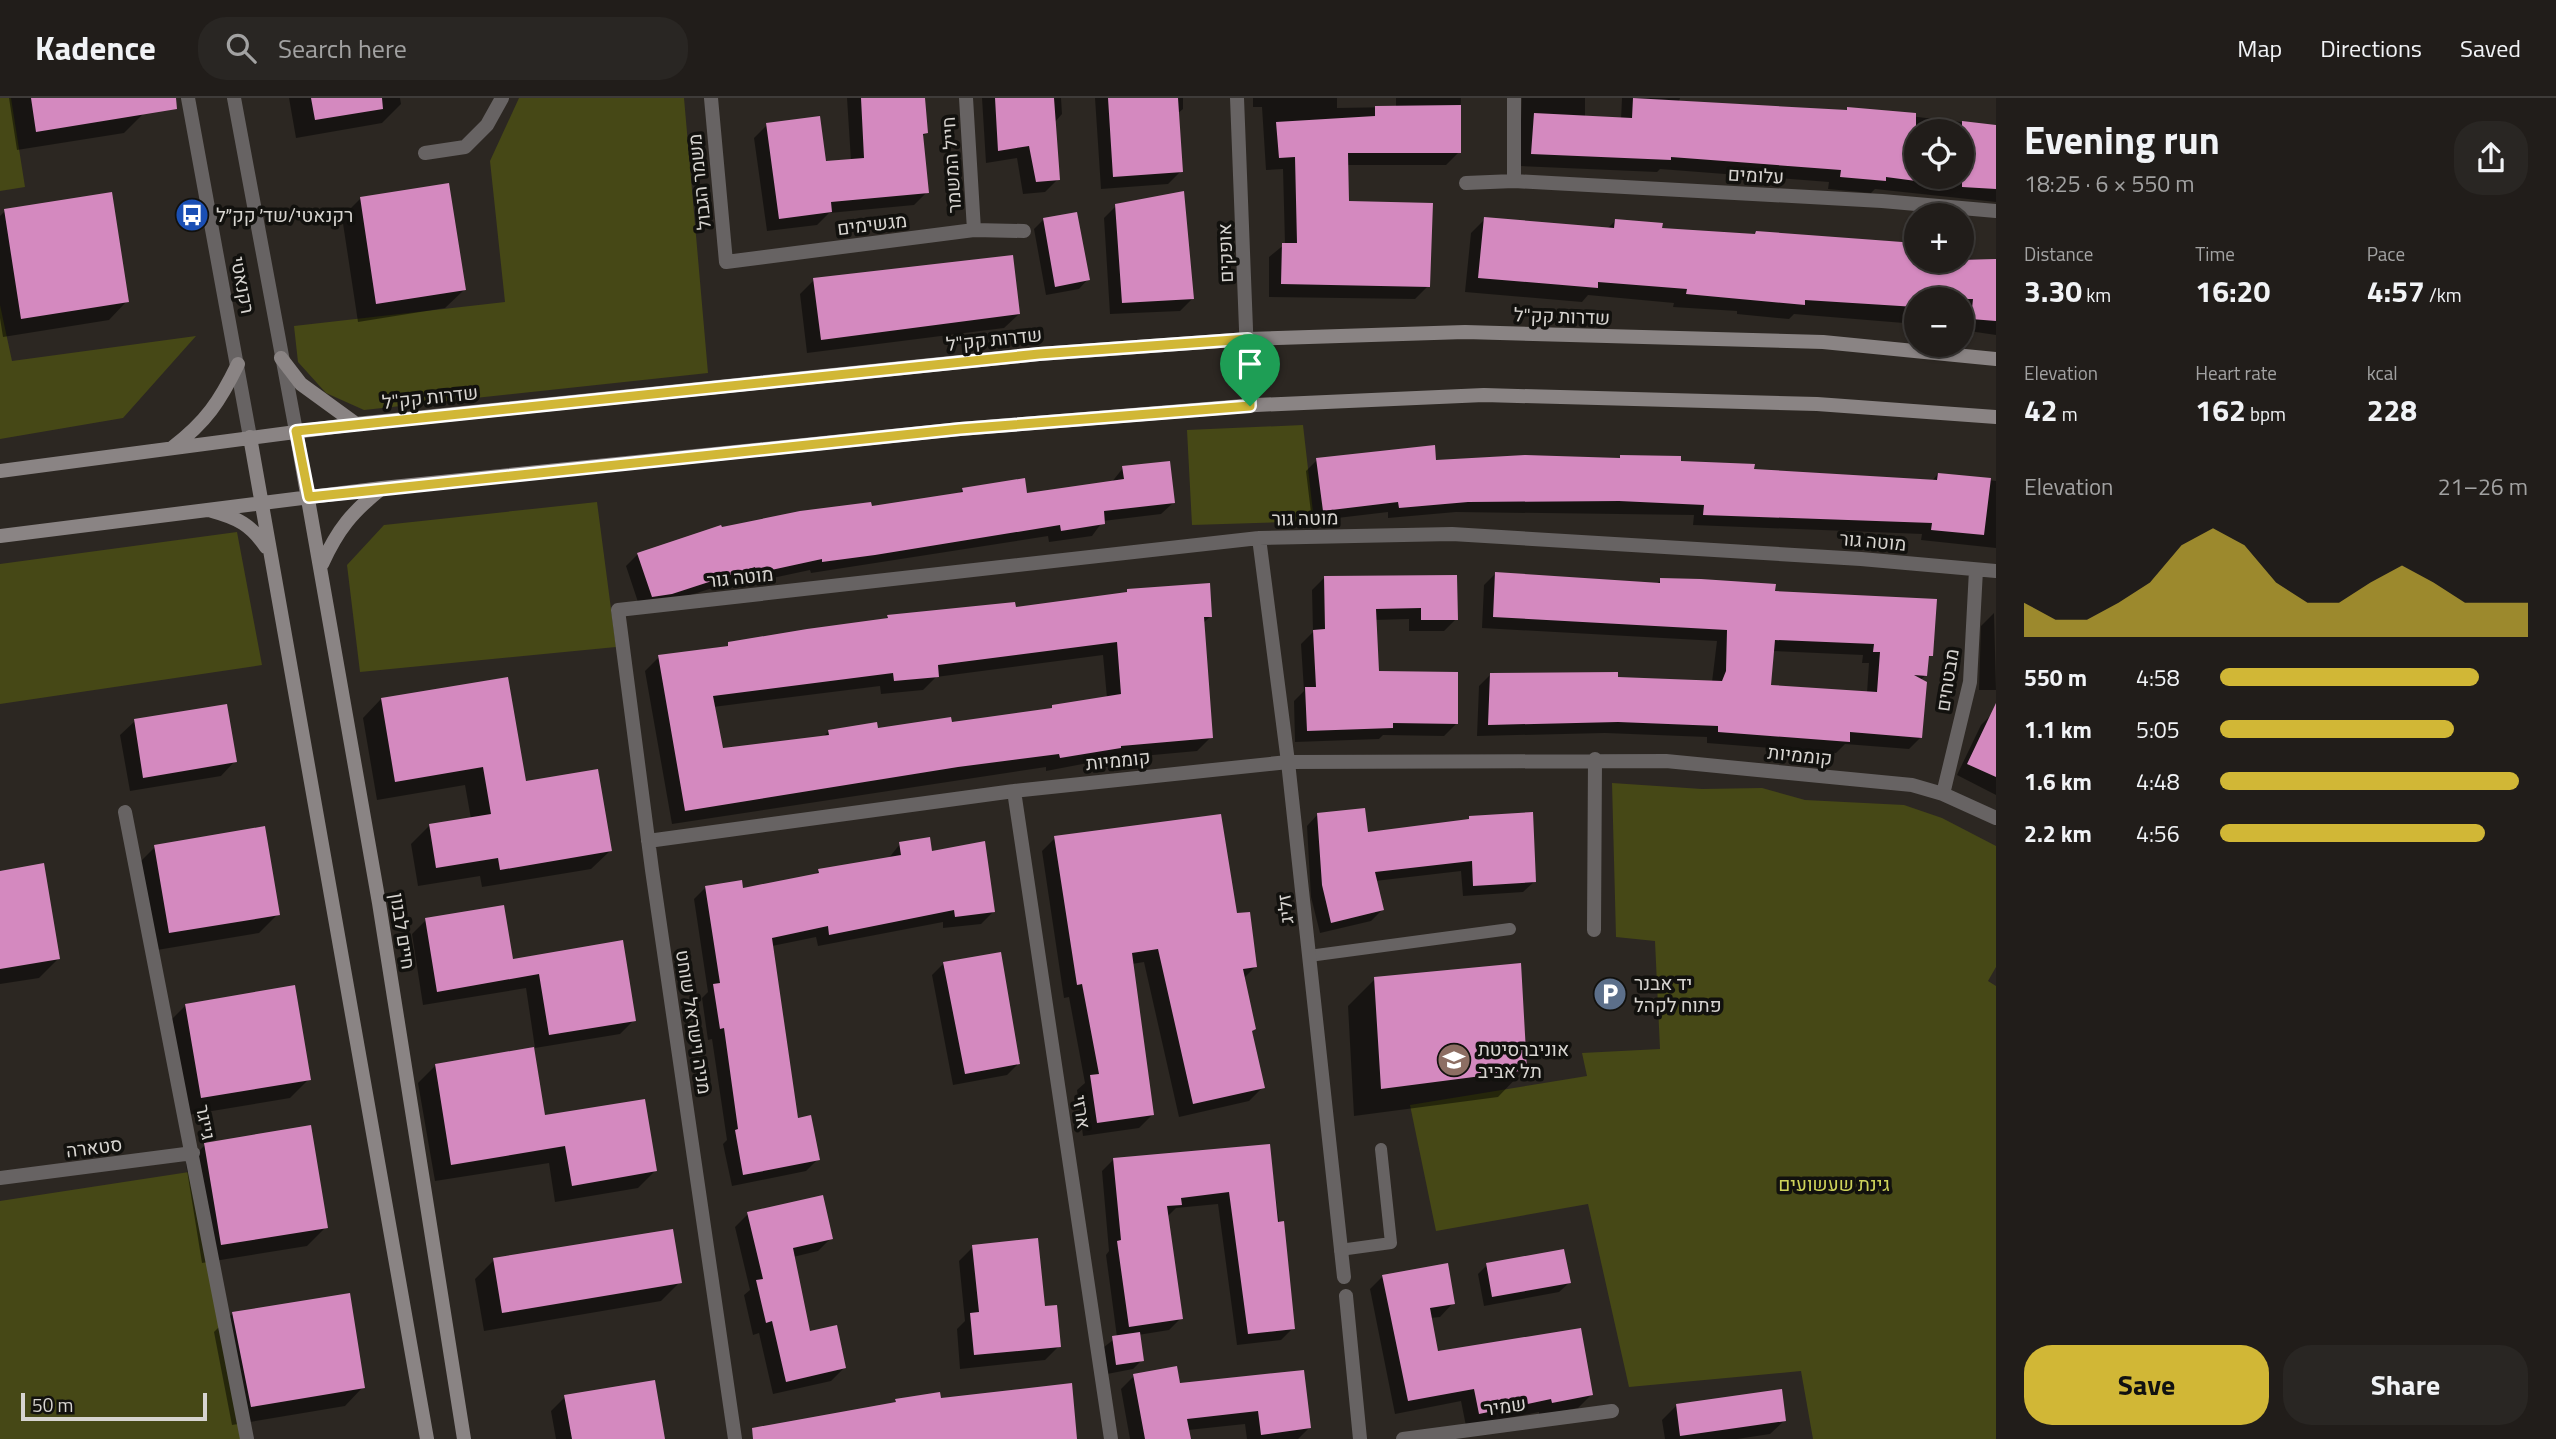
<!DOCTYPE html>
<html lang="en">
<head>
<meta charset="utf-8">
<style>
	:root { --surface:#211d1a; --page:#292623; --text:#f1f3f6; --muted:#a2a2a2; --line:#3e3b39; --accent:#d1b736 }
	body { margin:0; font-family:"Titillium Web",Heebo,sans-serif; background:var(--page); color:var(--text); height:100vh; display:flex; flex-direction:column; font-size:26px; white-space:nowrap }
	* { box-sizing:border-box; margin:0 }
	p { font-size:23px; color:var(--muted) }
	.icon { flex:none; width:38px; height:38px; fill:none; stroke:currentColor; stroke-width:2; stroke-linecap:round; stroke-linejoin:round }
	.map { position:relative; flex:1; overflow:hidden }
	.drawer { display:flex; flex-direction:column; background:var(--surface); width:560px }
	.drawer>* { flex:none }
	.fabs { position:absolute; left:1904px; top:21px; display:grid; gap:14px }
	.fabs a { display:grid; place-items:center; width:70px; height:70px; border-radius:50%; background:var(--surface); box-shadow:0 2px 5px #0004,0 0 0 2px var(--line); font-size:35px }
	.scale { position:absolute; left:21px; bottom:18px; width:186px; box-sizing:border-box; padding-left:7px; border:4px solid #d7d4d0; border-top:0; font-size:19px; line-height:24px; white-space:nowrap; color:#d7d4d0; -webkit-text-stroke:5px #12110e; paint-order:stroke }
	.pin { position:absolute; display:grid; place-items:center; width:60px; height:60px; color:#fff; margin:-72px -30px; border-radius:50% 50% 50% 0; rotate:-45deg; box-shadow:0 0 7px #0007 }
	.pin .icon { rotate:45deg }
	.round { display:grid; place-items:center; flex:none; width:74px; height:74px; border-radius:28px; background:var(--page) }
	.summary { display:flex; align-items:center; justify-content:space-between; height:119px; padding:0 28px }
	h1 { font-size:38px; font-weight:700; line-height:52px }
	.stats { display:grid; grid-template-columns:repeat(3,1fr); gap:10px; height:119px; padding:7px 28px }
	.stats div { display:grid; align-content:center }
	.stats b { font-size:30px; font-weight:700 }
	.stats small { font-size:19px; font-weight:400 }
	.stats p { font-size:19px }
	.chart { height:196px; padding:14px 28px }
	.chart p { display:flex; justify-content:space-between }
	.chart svg { width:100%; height:126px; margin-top:7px; fill:var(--accent); opacity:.7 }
	.action { display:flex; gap:14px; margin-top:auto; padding:14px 28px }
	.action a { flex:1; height:80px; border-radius:28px; background:var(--accent); color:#111; font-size:28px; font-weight:700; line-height:80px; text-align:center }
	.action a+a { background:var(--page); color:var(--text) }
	ul { padding:0 28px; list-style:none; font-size:23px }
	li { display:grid; grid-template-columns:112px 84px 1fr; align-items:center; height:52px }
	li i { height:18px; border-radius:9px; background:var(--accent) }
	header { display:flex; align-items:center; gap:42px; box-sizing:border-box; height:98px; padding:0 35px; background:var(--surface); border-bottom:2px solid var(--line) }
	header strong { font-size:33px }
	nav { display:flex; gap:38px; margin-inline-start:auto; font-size:24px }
	.search { width:490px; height:63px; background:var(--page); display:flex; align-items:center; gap:18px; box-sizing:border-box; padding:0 24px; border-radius:28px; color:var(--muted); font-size:26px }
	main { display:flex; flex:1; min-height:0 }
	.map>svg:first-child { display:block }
</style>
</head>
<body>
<header>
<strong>Kadence</strong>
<div class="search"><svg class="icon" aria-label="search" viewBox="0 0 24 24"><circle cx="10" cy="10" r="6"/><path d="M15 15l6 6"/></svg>Search here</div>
<nav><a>Map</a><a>Directions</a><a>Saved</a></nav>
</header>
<main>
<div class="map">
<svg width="1996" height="1341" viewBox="0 0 1996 1341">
	<rect width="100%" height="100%" fill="#2c2722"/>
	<!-- green -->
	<path fill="#464816" d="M0,0h11l14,89 -25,4z
		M519,0h165l24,275 -344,37 -38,-17 -28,-31 -4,-36 211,-24 -15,-141z
		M0,207l12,56 184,-25 -73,82 -123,21z
		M1303,327l11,96 -122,4 -5,-95z
		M597,404l19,145 -256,25 -13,-107 37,-40z
		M237,434l25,133 -262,39v-140z
		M1612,685l90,6 60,-1 43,12 99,5 38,13 54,28v121l-8,14 8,5v453h-183l-12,-68 -172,16 -41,-183 -152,27 -26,-126 177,-29 -5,-23 78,-4 -5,-108 -39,-4z
		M189,1074l52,267h-241v-238z"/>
	<!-- shadow -->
	<path fill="#0007" fill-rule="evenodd" d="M9,0h132l2,16 -19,19 -107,17z
		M289,0h111l1,6 -19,19 -86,15z
		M847,0h76l3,35 -4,4 5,55 -13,13 -85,8 -12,12 -50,6 -13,-93 13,-13 57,38 27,-2z
		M982,0h79l1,16 -8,9 4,56 -13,13 -22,2 -6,-36 -31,5z
		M1095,0h88v11l-6,5 4,57 -13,13 -67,5z
		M1253,0h84v10l59,-1v-9h65l-2,54 -13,13h-99l1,37 80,84 -13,13 -146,-2v-40l16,-13 -2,-75 -17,1 -4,-63h-9z
		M1522,0h63v20l36,2 1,-22h58l-1,3 166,11 3,-3 148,17v76l-121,-13 -4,4 -43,-4 1,-7 -169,-13 -3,3 -138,-6zM1916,33h46v46h-46z
		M361,100l103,92 -19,18 -87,14 -16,-105z
		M1116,108l76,93 -12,12 -70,3 -6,-96z
		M5,113l122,90 -18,19 -106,17 -3,-19v-102z
		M1485,121l121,11 9,-9 45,9 246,12 10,2v17h46v-3l34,3v74l-34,-5v-31h-46v25l-122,-10 -5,5 -52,-5v-3l-64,-4 1,-4 -86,-8 -6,7 -117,-10 6,-59z
		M1043,122l45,59 -9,10 -33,6 -12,-66z
		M814,182l205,34 -15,14 -197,25 -7,-59z
		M1621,359l132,14 178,11 7,-8 58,7v67l-75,-8 1,-6 -229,-9 1,-10 -238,-3 -68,6v-6l-76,9 -6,-50 11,-11h300z
		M1123,370l50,35 -12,11 -58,7 -11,15 -43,6 -1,-6 -237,37 -1,-3 -65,14 -1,-6 -85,27 -19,3 -14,-42 12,-12 83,-24 236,-35 6,-6 63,6 85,-12z
		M1496,475l159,12 6,-5 113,12 157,63 -4,4 -1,16 -6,5 1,57 -12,12 -64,-5 -9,9 -129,-10v-6l-102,-4 -128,3 2,-50 12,-12 221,8 5,-41 -235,-13 2,-43zM1772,553l91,4 -1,8h7l-2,30 -98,-6z
		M1325,479l131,42 -12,12h-35v-12l-35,1 3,52 79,52 -12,12 -61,-1 -4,4 -84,3 -1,-41 10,-10 -3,-47 12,-12 -1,-42z
		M1127,493l84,25 -9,8 9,113 -14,14 -88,8 -63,12v-4l-374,57 -27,-153 14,-14 226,-37 3,-4 126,-7 110,-14zM1103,557l4,43 -54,9 -4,4 -99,13 -121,7 -6,6 -101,13 -9,-43 167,-21 1,8 42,-4 13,-13z
		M1994,515l2,77h-17l2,-64z
		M381,601l143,84 86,68 -19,18 -109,18 -2,-11 -62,10 -7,-42 18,-18 42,-7 -6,-34 -88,15 -14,-82z
		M1992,616l4,2v79l-39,-20 24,-50z
		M135,623l100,40 -14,15 -91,15 -10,-56z
		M1318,716l48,20 100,-12 69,59 -12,11 -60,4 -2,-25 -86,10 7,29 -11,11 -51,12 -9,-36 -4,-71z
		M1055,740l181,77 19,52 -11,11 10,51 -4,4 13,54 -14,14 -70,16 -35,-155 -12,2 20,151 -13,13 -56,8 -6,-46 8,-7 -16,-86 -5,1 -22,-147z
		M900,746l30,9 63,59 -12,12 -38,4v-6l-125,24 -2,-9 -44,9 25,174 21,39 -12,12 -74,15 -9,-42 4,-4 -15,-101 -4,1 -6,-42 6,-6 -14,-93 12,-12 36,4 72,-16 5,-4 69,-12z
		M155,749l123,67 -19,19 -108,18 -15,-85z
		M0,775l58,86 -19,19 -39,6z
		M426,822l86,41 122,59 -14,14 -85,14 -9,-60 -103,17 -11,-71z
		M944,865l74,101 -11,11 -54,10 -21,-110z
		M1375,881l150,90 -27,28 -144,19 -6,-110z
		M186,907l123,74 -19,19 -108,18 -15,-92z
		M436,967l108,52 111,54 -17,17 -83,14 -6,-39 -114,18 -17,-98z
		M205,1047l121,82 -19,19 -105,17 -16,-99z
		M1269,1048l24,182 -12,12 -44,5 -19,-141 -42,4 -8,8 13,102 -12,12 -31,5 4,25 -9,9 -26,5 -3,-27 13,-10 -11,-82 3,-4 -7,-80 12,-12z
		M748,1116l83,24 -13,13 -25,6 16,76 35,35 -13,13 -58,13 -14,-61 -6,2 -9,-40 6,-5 -15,-63z
		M973,1149l86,99 -14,14 -85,9 -3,-40 8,-8 -6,-60z
		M494,1162l186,22 -19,19 -177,30 -9,-52z
		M1487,1167l82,18 -10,9 -75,14 -6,-32z
		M1383,1178l70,27 -13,14 -10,1 6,35 155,42 -13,13 -39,7v-3l-73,14 -5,-25 -66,13 -25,-125z
		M233,1215l130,74 -18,19 -113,19 -18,-93z
		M1134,1278l45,9 130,43 -11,11h-51l-2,-15 -57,6 1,9h-59l-9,-50z
		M565,1299l98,42h-107l-5,-28z
		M1676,1308l109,14 -15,14 -33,5h-72l-3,-19z"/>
	<!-- building -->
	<path fill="#d489bf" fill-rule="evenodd" d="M31,0h145l1,11 -141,23z
		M311,0h71l1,11 -68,11z
		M861,0h64l3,35 -5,1 6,59 -98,9 1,10 -53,7 -13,-96 54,-7 6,45 38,-3z
		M995,0h59l6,82 -24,2 -7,-36 -31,5z
		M1108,0h70l5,74 -70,5z
		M1633,0l214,12v-3l69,6v68l-30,-4v4l-46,-4 1,-7 -170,-13v3l-140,-6 3,-41 98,5z
		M1461,7v48h-113l1,48 84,2 -3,84 -149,-3 1,-41h15l-2,-86 -16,1 -3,-36 99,-6v-10z
		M1962,23l34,4v64l-34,-2z
		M449,85l17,107 -90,14 -16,-107z
		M1184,93l10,108 -72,4 -7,-99z
		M112,94l17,110 -108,17 -17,-110z
		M1077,114l13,68 -35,7 -12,-69z
		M1484,119l130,11 1,-9 48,4 -1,5 93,6 1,-3 160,12v18l80,-2v62l-25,-2 2,-20h-57v8l-111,-7v5l-119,-11 1,-5 -89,-7v6l-120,-10z
		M1013,157l7,59 -199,26 -8,-62z
		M1435,347l1,15 89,-5 95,3v-3l61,1v5l74,3 -1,5 183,11 1,-7 53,5 -7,57 -53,-5 1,-7 -229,-8 1,-10 -85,-4 -151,1 -69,6 -1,-6 -75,9 -7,-53z
		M1170,363l5,42 -71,8 1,13 -44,7 -1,-6 -185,30 -53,7v-3l-65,14 -2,-6 -83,27 -20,3 -15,-44 84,-28 1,2 78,-16 71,-9 1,4 91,-14 -1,-4 63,-10 2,15 97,-14 -2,-13z
		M1495,474l165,11v-5l41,1 75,5 -1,7 162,8 -4,57h-4l-2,20 -13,-1 13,7 -5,56 -72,-6v10l-132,-10v-6l-100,-4 -130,3 2,-52 128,-1v5l104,4 4,-10 1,-41 -234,-13zM1775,542l99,4 -1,8h7l-3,40 -106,-7z
		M1457,477l1,45h-37v-12l-45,1 3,62 79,1v52l-65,-1v5l-86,3 -2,-44h11l-3,-57 12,-1 -1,-53z
		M1210,485l2,34h-8l9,121 -92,8v2l-61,10 -1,-4 -101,13 -273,44 -27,-156 70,-9v-4l79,-13 81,-11 -1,-3 128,-13 1,5 111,-15v-3zM1117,544l4,52 -69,11v3l-100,14 -1,-5 -73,11 -1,-6 -49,8 1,5 -106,13 -10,-52 180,-23 1,8 45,-4 -1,-12z
		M508,579l18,104 72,-12 14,82 -112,19 -2,-12 -62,10 -7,-44 62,-10 -8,-47 -88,15 -14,-84z
		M1996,605v74l-29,-13z
		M227,606l10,58 -94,16 -9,-59z
		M1365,710l3,24 101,-13v-3l64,-4 3,70 -63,4 -1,-25 -97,11 9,38 -53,13 -9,-38 -5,-72z
		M1221,716l16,99 13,-1 7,55 -14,2 13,60 -4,2 13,57 -72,16 -35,-155 -26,4 22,162 -57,8 -7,-48 9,-1 -17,-90 -5,1 -23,-149z
		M265,728l15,89 -111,18 -15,-88z
		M930,739l2,14 53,-10 10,71 -40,5 -1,-7 -125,25 -1,-9 -56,12 26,180 13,-3 9,45 -77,15 -8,-45 3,-1 -14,-101 -4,1 -7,-45 7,-1 -15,-97 37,-6 1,8 76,-15 -1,-4 83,-14 -2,-13z
		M44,765l16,96 -60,10v-98z
		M504,807l9,54 110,-19 13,81 -87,14 -10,-61 -102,18 -12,-74z
		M1001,854l19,112 -55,10 -22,-112z
		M1521,865l6,107 -146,19 -7,-112z
		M295,887l16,95 -110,18 -16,-94z
		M534,949l11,68 100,-16 12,72 -85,15 -7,-40 -114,19 -16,-101z
		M311,1027l17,103 -107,17 -17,-102z
		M1270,1046l8,78 6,-1 11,108 -47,5 -19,-142 -48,6 1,7 -15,1 16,113 -54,8 -12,-86 4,-1 -8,-82z
		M823,1097l10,44 -40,9 17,83 27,-6 9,43 -60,14 -14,-61 -6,2 -10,-43 7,-1 -16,-67z
		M673,1131l9,54 -180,30 -9,-55z
		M1038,1140l7,68 12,-1 4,42 -87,8 -4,-42 9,-1 -7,-67z
		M1564,1151l7,34 -79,14 -6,-34z
		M1448,1165l7,41 -25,4 8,43 143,-23 12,67 -41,8 -1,-4 -72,15 -5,-25 -66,12 -26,-126z
		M350,1195l15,95 -114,19 -19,-95z
		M1140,1234l4,29 -28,4 -4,-29z
		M1177,1268l3,17 124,-13 7,58 -50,7 -3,-24 -71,8 4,20h-46l-12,-65z
		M655,1282l10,59h-93l-8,-44z
		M1072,1285l5,56h-324l-1,-11 144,-26 -1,-3 45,-7 1,6z
		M1782,1291l4,32 -106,15 -4,-32z"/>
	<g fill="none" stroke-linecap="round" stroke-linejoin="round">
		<!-- service -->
		<path stroke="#676363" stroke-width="12" d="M1309,858l201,-27
			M1340,1152l51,-7 -10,-94"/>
		<!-- minor -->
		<path stroke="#676363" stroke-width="14" d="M711,0l15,164 248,-32 50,1
			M966,0l8,132
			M1237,0l12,308
			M1514,0v83l368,20 114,10
			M425,55l40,-6 22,-22 15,-27
			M1466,85l48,-2
			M1259,440l29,224 56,515
			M1014,693l97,648
			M1943,696l27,-112 6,-112
			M125,714l122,627
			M648,743l366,-50 274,-29 378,-1 246,24 31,9 53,24
			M1594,832l1,-171
			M0,1080l193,-25
			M1346,1198l14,143
			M735,1341l-83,-569 -34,-260 641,-72 193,-4 409,25 135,12
			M1403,1341l209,-28"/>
		<!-- tertiary -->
		<path stroke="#676363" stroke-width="14" d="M188,0l62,339
			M234,0l62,333"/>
		<!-- secondary -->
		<path stroke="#8a8484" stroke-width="14" d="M281,260l20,26 55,40
			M296,333l83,472 85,536
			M250,339l177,1002
			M173,349c33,-25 47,-46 65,-83
			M0,373l356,-47 683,-70 209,-15 217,-7 358,10 173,17
			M212,413c26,7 39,14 54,36
			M0,438l382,-48 578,-59 296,-24 228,-10 333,9 179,13
			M322,466c16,-35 30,-52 60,-76"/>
	</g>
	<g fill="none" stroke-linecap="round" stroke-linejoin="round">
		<defs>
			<path id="route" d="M1248,241l2,67 -290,23 -651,68 -13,-66 743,-77z"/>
		</defs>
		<!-- route casing -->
		<use href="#route" stroke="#fff" stroke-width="14"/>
		<!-- route -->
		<use href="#route" stroke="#d1b736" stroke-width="9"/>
	</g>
	<!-- icons -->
	<defs>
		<symbol id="bus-disc" viewBox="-11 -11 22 22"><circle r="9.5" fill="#1a4fb4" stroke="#12110e"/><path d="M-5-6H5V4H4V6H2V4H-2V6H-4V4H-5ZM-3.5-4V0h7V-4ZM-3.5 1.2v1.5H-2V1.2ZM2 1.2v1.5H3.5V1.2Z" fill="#fff"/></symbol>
		<symbol id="parking-disc" viewBox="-11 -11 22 22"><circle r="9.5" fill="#5c6f8a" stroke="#12110e"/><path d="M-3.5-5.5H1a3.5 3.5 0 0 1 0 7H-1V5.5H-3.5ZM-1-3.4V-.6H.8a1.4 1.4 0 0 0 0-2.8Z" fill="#fff"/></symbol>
		<symbol id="university-disc" viewBox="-11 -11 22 22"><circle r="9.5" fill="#8d6e63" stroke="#12110e"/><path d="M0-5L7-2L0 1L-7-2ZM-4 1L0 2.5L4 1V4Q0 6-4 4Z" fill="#fff"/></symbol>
	</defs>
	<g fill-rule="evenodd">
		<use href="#bus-disc" x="173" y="98" width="38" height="38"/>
		<use href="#parking-disc" x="1591" y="877" width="38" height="38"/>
		<use href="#university-disc" x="1435" y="943" width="38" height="38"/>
	</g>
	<g text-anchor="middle" stroke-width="7" stroke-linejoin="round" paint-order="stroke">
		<!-- street labels -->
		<g font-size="19" fill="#d7d4d0" stroke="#12110e">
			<text transform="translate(951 67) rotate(-94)" y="7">חייל המשמר</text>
			<text transform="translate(1756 77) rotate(3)" y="7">עלומים</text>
			<text transform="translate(699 84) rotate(-96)" y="7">משמר הגבול</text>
			<text transform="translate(872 126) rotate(-7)" y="7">מגשימים</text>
			<text transform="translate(1225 155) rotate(-92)" y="7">אופקים</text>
			<text transform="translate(243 187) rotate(79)" y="7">רקנאטי</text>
			<text transform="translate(1562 218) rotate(2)" y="7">שדרות קק"ל</text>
			<text transform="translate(994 241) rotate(-6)" y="7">שדרות קק"ל</text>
			<text transform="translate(430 299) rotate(-6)" y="7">שדרות קק"ל</text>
			<text transform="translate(1305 420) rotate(-1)" y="7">מוטה גור</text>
			<text transform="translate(1873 443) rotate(5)" y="7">מוטה גור</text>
			<text transform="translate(740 479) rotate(-6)" y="7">מוטה גור</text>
			<text transform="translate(1947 582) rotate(-81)" y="7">מבטחים</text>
			<text transform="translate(1800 657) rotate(6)" y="7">קוממיות</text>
			<text transform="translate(1118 662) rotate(-6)" y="7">קוממיות</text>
			<text transform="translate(1285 811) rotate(-96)" y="7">זליג</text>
			<text transform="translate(403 833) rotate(81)" y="7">חיים לבנון</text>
			<text transform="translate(694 924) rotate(81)" y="7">מניה וישראל שוחט</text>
			<text transform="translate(1082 1014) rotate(81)" y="7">ארזי</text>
			<text transform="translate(206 1024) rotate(79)" y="7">גייגר</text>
			<text transform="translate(94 1049) rotate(-7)" y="7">סטארה</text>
			<text transform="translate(1505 1308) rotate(-8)" y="7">שמיר</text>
		</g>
		<!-- poi labels -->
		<g font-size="19" fill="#d7d4d0" stroke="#12110e" text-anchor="start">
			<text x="216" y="124">רקנאטי/שד׳ קק״ל</text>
			<text x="1634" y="892">יד אבנר<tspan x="1634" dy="22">פתוח לקהל</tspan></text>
			<text x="1478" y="958">אוניברסיטת<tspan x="1478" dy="22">תל אביב</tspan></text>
		</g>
		<!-- park labels -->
		<g font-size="19" fill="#ced35a" stroke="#12110e">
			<text x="1834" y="1093">גינת שעשועים</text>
		</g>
	</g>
</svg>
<div class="fabs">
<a><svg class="icon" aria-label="locate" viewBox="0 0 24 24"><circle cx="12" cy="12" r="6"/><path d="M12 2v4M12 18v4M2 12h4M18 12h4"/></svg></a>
<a>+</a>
<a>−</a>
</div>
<div class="scale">50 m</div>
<div class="pin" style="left:1250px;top:308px;background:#1e9e55"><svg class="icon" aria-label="arrive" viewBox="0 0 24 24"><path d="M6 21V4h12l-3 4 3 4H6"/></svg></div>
</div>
<section class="drawer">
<div class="summary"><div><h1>Evening run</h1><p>18:25 · 6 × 550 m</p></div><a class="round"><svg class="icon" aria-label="share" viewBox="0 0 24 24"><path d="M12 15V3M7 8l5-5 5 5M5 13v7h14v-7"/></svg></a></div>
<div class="stats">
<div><p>Distance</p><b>3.30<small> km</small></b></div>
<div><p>Time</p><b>16:20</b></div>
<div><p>Pace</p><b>4:57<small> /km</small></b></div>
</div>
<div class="stats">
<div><p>Elevation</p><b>42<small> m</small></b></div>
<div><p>Heart rate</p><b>162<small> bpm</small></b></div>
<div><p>kcal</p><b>228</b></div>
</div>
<div class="chart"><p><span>Elevation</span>21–26 m</p>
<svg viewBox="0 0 160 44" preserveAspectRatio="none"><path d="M0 44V32L10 38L20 38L30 32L40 25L50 12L60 6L70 12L80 25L90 32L100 32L110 25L120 19L130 25L140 32L150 32L160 32V44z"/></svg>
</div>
<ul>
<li><b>550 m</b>4:58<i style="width:84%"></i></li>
<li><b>1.1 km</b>5:05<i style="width:76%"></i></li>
<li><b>1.6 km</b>4:48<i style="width:97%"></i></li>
<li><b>2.2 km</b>4:56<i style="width:86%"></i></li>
</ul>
<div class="action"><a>Save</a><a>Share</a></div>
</section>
</main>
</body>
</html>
